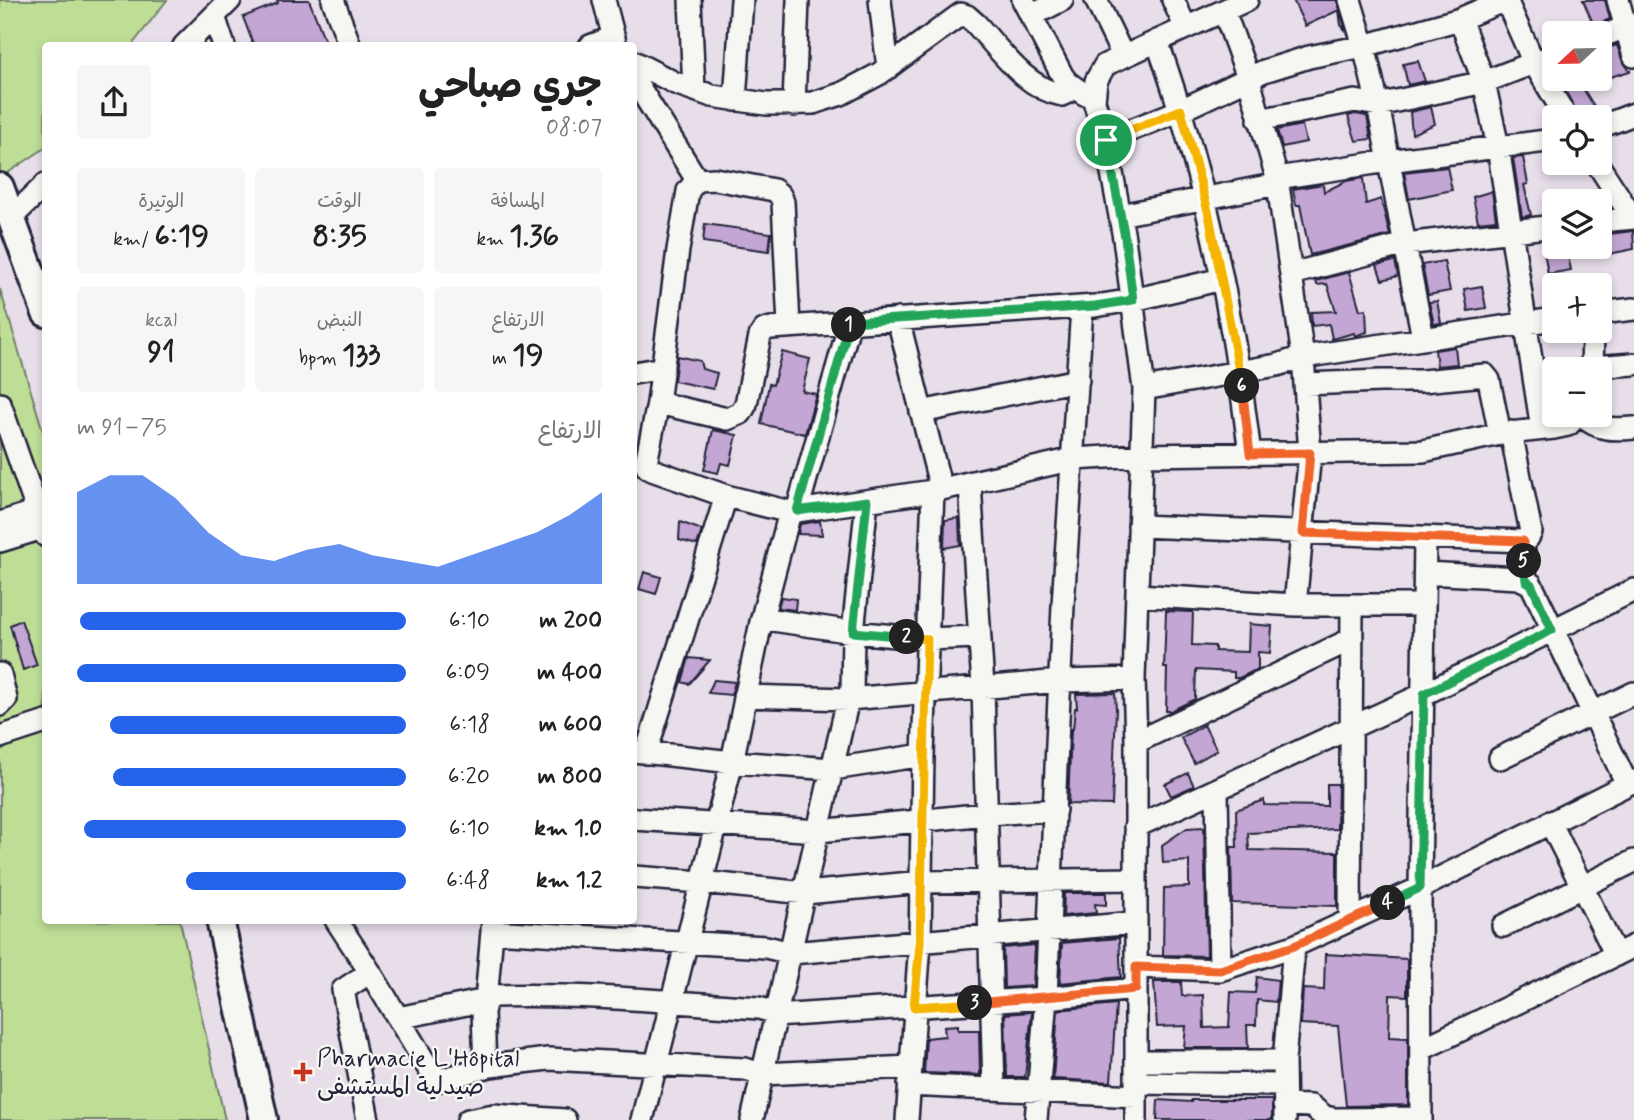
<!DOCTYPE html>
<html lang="ar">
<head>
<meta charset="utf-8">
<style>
	:root { --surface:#fff; --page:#f6f6f6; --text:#222; --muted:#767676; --accent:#2563eb }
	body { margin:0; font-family:Mynerve,"Playpen Sans Arabic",sans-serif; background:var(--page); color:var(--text); direction:rtl; height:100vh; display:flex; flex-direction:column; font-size:26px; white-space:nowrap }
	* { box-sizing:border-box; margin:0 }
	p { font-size:23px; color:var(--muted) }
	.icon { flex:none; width:38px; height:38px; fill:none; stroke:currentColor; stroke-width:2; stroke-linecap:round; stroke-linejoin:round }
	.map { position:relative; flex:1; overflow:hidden; direction:ltr }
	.sheet { position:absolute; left:42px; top:42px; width:595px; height:882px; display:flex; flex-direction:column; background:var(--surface); border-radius:7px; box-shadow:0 4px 10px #0003; direction:rtl }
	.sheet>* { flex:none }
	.needle { width:46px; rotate:248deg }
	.buttons { position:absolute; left:1542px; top:21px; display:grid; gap:14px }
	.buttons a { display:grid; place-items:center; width:70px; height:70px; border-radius:7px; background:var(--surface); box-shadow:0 4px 10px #0003; font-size:35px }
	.pin { position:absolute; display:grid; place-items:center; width:60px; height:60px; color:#fff; margin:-30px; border:4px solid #fff; border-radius:50%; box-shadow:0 2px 7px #0007 }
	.km { position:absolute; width:35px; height:35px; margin:-18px; border-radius:50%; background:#222; color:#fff; font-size:19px; line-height:35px; text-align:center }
	.round { display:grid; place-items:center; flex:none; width:74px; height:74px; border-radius:7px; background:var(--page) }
	.headline { display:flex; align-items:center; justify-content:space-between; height:119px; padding:0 35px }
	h1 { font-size:38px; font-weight:700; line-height:52px }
	.figures { display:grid; grid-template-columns:repeat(3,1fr); gap:10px; height:119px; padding:7px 35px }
	.figures div { display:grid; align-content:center; border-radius:7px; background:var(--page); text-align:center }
	.figures b { font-size:30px; font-weight:700 }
	.figures small { font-size:19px; font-weight:400 }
	.figures p { font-size:19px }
	.chart { height:196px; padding:14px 35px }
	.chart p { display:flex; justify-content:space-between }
	.chart svg { width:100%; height:126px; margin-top:7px; fill:var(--accent); opacity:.7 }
	ul { padding:0 35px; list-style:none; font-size:23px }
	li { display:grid; grid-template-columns:112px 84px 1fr; align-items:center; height:52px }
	li i { height:18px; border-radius:9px; background:var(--accent) }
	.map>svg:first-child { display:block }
</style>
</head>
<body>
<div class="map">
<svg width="1634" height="1120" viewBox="0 0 1634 1120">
	<rect width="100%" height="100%" fill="#e7dee9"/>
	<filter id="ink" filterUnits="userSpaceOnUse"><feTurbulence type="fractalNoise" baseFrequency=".0143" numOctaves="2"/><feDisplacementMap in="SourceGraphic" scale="14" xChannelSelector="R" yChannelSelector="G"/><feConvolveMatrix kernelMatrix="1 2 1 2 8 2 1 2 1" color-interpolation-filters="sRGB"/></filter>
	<g filter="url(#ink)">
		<!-- green -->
		<path fill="#bede96" stroke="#708068" stroke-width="2" d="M0,0h167l-35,45 -86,1 -1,102 -45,30z
			M0,289l45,149 1,482 134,1 45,199h-225z"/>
		<!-- building -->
		<path fill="#c3a6d3" stroke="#22223b" stroke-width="2" d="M277,0h32l18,46h-73l-11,-29 35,-14z
			M1293,0h44l9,31 -5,-6 -2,-15 -34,16z
			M1583,0h22l5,19 -16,7z
			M1617,45l5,15 8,11 -23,7 -7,-28z
			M1418,61l7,20 -17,4 -5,-21z
			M1559,79h18l22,35 -7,3h-13z
			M1431,107l4,17 -23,10 -2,-22z
			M1355,114l12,2 4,23 -15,2 -8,-25z
			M1302,125l4,17 -24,5 -5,-17z
			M1523,157l5,27 -4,1 7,30 -9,2 -9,-59z
			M1447,167l5,23 -43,9 -5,-27z
			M1363,178l3,26 15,-5 9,36 -80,20 -10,-50h-4l-3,-16 30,-5 1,8 22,-11z
			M1492,191l4,29 -18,2 -5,-25z
			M705,224l66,9 -2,18 -66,-9z
			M1633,231l1,18 -30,6 -4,-20z
			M1554,247h12l5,23 -23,4 -4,-23 10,-2z
			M1395,261l3,15 -16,4 -5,-15z
			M1444,261l6,30 -22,4 -6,-30z
			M1349,272l11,38 6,-1 1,23 -12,4 -1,-3 -22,6 -3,-15 -17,2 -1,-14 25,-1 -9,-27 -10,1 -1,-4z
			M1482,286l4,22 -18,3 -4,-22z
			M1437,301l4,22 -7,1 -5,-22z
			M1455,347l2,17 -20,2 -2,-16z
			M782,352l28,7 -8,32 14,3 -11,40 -44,-10 8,-40 4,1z
			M677,356l23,5 2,8 15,4 -4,16 -39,-8z
			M713,430l24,5 -7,30 -9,-2 -3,10 -14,-3z
			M959,518l1,27 -16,3 1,-28z
			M820,521l2,14 -24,-1 2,-10z
			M680,522l22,8 -5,15 -18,-5z
			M644,572l17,5 -5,17 -17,-5z
			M781,597l15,2 -1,11 -17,-2z
			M1166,611l27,1 -1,33 23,1v5l33,1 1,-28 23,2 -2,27 -12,-1v17l-19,9h-5v-6l-38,-2 -1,29 -24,12h-5l1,-43h-3z
			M21,620l16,45 -14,5 -13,-45z
			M689,658l21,2 -21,24 -7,-2z
			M714,680l21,2 -4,13 -23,-2z
			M1115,693l1,16 -4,96 -44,-1 3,-75h2l2,-21h2l-1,-14z
			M1204,725l13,25 -23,13 -13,-25z
			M1188,773l6,13 -23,10 -6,-12z
			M1327,784h11l-1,45 -89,4 1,17 88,2v54l-105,-3 -1,-56h6l-1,-37 28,-10v5l63,1z
			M1204,827l3,129 -44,-1 1,-67 25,-1v-26l-26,2 -1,-18 25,-17z
			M1064,893h42v12l-11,-1 1,9 -33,3z
			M1119,938l2,39 -61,6 2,-40z
			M1035,945l-2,41 -29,2 -1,-40z
			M1325,954l82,5v37l-17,-1 -1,42 19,1v67l-62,1 -8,-80 -37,-2 2,-35 21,1z
			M1257,977l21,3 -2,22 -19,-2 -1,25h-9l1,23h-64l2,-22 -29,1 -3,-45h27l1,14 21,-1 1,33 25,-1 2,-35 24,1z
			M1116,1004l-5,78 -58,-3 5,-69z
			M1032,1012l-7,65h-18l-2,-63z
			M958,1025v5h21l1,45 -56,-2 2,-35 19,-2 -1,-10z
			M1158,1100l33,2v-2h81v20h-115z"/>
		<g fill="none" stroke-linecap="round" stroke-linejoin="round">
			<defs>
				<path id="minor" d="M333,0l17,46
					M604,0l12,46
					M690,0l4,90
					M880,0l8,68
					M1023,0l39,75 5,7 17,12
					M1096,0l27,56
					M1173,0l13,28
					M1350,0l14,46 14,59 45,233
					M1506,0l28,63 32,54
					M1618,0l16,56
					M1224,11l25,69 28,98 26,179 7,96 -15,152
					M214,16l10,30
					M1031,16l31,-16
					M1460,19l24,63 14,65 44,282
					M1600,37l26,-10
					M1157,41c48,134 76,272 93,413
					M184,46l46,-46
					M590,46l24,-9
					M634,62l41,21 37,13 54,8 47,-1 28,-9 38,-20 82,-60 6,2 9,8c25,27 49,64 86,71l13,-7
					M634,79l63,101
					M735,100l7,-100
					M794,105l4,-105
					M1259,120l96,-19 23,4 106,-23 70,-27
					M1600,127l34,-13
					M1106,140l75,-30 83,-39 45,-14 55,-11 96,-27 45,-19
					M1597,163l35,54
					M1277,178l111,-17 166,-21
					M1120,215l158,-31
					M12,217l34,-33
					M1600,221l34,-3
					M1291,274l115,-30 148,-18
					M1600,313l34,-4
					M898,319l43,170
					M789,326l-6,-124 -3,-7 -6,-5 -59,-11 -18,1 -9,11 -10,59 -20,153 -12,60 1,4 5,3 74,26 64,16
					M1592,367l42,-3
					M1592,369l1,-38
					M634,373l29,-5
					M1305,384l76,-3h41l63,-6 4,5 11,54
					M1144,389l133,-24 26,-8 251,-38
					M658,403l69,16 14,-6 5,-9 14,-68 4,-6 7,-2 324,-22 38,-6 89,-21
					M0,404l46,132
					M921,412l157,-32
					M1581,415c16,15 32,15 53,13
					M970,484l13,203 11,402
					M797,511l53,-189
					M0,523l46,-15
					M1139,526l384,15 5,-3 3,-6 -20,-100
					M0,541l46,-14
					M1523,541l3,40
					M1425,573l94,5 12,6 96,200
					M1138,595l157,10h129
					M761,622l5,-3 87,13 74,7 52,-2
					M0,674l6,25 -6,6
					M744,696l104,3 213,-18 73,-2
					M0,737l46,-15
					M1136,742l216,-103
					M634,751l98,11 101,7 90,-14
					M646,753l80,-257
					M1500,758l134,-65
					M1217,790l3,180
					M634,819l185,12 167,-17 69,-4
					M1550,822l66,133
					M1135,827l289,-133 210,-104
					M634,877l67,5 104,11 117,-11 213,-3
					M336,920l34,52
					M1350,920l2,-315
					M1503,926l131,-65
					M492,931l274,16 25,6 344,-30
					M1136,967l84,3 74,-24 126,-58 214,-107
					M398,1018l88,-18 7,-80
					M1422,1049l212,-103
					M1136,1061h148
					M485,1067l-2,-55 3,-12 8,-4c88,-3 177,6 265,12l10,3 6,5 271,-18 90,-9
					M1136,1083l148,2
					M909,1085l227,11
					M1284,1105l27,1 14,11 10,2 86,-1
					M368,1120l-25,-130 27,-18 62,102 8,6 50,-14 58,-7 197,10 18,5 147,-7
					M468,1120l26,-5 71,5
					M642,1120l90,-358 29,-140 29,-110 143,-21 141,-32 67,-4 282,-4 77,-17 54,-6 14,-3 10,-10
					M752,1120l96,-421 4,-4 1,-63 14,-131
					M907,1120l13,-177 3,-188 10,-264
					M1036,1120l10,-122 17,-393 19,-298
					M1136,1120v-378l-2,-63 10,-290 -20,-151 -18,-98 -12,-39 2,-20 9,-16 142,-65
					M1285,1120l-1,-59 10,-115
					M1421,1120l-1,-232 5,-350"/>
				<path id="major" d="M0,187l46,126
					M220,920l44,200"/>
			</defs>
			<!-- minor casing -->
			<use href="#minor" stroke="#22223b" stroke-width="26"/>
			<!-- major casing -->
			<use href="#major" stroke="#22223b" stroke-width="32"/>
			<!-- minor -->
			<use href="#minor" stroke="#f6f6f2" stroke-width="21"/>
			<!-- major -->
			<use href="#major" stroke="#f6f6f2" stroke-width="26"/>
		</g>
	</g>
	<g fill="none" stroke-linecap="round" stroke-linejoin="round" filter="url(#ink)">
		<defs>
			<path id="split-1" d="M849,325l1,-3 245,-16 38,-6 -8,-62 -19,-98"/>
			<path id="split-2" d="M849,325l-52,186 70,-10 -14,131 54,5"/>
			<path id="split-3" d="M907,637l20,2 -7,304 -6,64 61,-4"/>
			<path id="split-4" d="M975,1003l161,-14v-22l84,3 74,-24 94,-43"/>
			<path id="split-5" d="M1388,903l32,-15 4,-194 128,-64 -21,-46 -5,-3 -2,-20"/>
			<path id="split-6" d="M1242,386l8,68 60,-1 -7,80 220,8 1,20"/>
			<path id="split-7" d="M1106,140l75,-30 28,105 33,171"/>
		</defs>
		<!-- split-1 casing -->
		<use href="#split-1" stroke="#fff" stroke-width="14"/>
		<!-- split-2 casing -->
		<use href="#split-2" stroke="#fff" stroke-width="14"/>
		<!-- split-3 casing -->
		<use href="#split-3" stroke="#fff" stroke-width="14"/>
		<!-- split-4 casing -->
		<use href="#split-4" stroke="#fff" stroke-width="14"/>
		<!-- split-5 casing -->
		<use href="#split-5" stroke="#fff" stroke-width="14"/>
		<!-- split-6 casing -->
		<use href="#split-6" stroke="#fff" stroke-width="14"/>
		<!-- split-7 casing -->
		<use href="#split-7" stroke="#fff" stroke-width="14"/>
		<!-- split-1 -->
		<use href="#split-1" stroke="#22a559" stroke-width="9"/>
		<!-- split-2 -->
		<use href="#split-2" stroke="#22a559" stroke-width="9"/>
		<!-- split-3 -->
		<use href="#split-3" stroke="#f5b400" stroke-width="9"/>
		<!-- split-4 -->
		<use href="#split-4" stroke="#f0652b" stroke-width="9"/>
		<!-- split-5 -->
		<use href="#split-5" stroke="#22a559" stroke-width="9"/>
		<!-- split-6 -->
		<use href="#split-6" stroke="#f0652b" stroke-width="9"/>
		<!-- split-7 -->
		<use href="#split-7" stroke="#f5b400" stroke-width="9"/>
	</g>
	<!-- markers -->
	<path fill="#c8321e" stroke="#f6f6f2" stroke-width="2.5" d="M299.5 1061.5h7v7h7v7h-7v7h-7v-7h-7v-7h7z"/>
	<g text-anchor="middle" stroke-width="5" stroke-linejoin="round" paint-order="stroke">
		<!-- poi labels -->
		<g font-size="24" fill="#22223b" stroke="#f6f6f2" text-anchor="start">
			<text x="317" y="1066">Pharmacie L'Hôpital<tspan x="317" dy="28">صيدلية المستشفى</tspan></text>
		</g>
	</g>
</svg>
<div class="buttons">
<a><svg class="needle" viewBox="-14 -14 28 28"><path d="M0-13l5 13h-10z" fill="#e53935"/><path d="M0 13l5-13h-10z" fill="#767676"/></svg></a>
<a><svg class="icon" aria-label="locate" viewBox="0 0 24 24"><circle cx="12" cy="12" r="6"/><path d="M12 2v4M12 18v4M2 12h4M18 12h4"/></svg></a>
<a><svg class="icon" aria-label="layers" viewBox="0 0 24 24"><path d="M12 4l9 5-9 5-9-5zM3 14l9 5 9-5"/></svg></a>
<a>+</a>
<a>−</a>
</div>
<div class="pin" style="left:1106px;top:140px;background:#1e9e55"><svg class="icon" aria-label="arrive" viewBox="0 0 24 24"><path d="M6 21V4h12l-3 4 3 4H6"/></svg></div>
<b class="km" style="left:849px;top:325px">1</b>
<b class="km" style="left:907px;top:637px">2</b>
<b class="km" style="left:975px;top:1003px">3</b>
<b class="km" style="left:1388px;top:903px">4</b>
<b class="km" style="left:1524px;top:561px">5</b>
<b class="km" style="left:1242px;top:386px">6</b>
<section class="sheet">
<div class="headline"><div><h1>جري صباحي</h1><p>08:07</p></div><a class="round"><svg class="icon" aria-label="share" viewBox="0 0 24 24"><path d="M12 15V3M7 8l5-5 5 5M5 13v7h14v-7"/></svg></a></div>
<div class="figures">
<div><p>المسافة</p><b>1.36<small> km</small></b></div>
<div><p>الوقت</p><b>8:35</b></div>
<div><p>الوتيرة</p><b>6:19<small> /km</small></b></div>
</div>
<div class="figures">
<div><p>الارتفاع</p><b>19<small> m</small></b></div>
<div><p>النبض</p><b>133<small> bpm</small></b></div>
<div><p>kcal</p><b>91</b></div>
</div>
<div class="chart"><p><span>الارتفاع</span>75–91 m</p>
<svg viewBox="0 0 160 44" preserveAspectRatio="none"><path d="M0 44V12L10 6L20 6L30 14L40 26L50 34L60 36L70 32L80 30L90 34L100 36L110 38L120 34L130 30L140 26L150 20L160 12V44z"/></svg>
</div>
<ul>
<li><b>200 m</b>6:10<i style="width:99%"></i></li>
<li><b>400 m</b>6:09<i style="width:100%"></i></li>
<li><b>600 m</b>6:18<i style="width:90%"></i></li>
<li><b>800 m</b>6:20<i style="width:89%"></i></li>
<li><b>1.0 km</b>6:10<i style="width:98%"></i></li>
<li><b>1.2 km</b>6:48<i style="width:67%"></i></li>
</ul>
</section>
</div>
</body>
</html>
